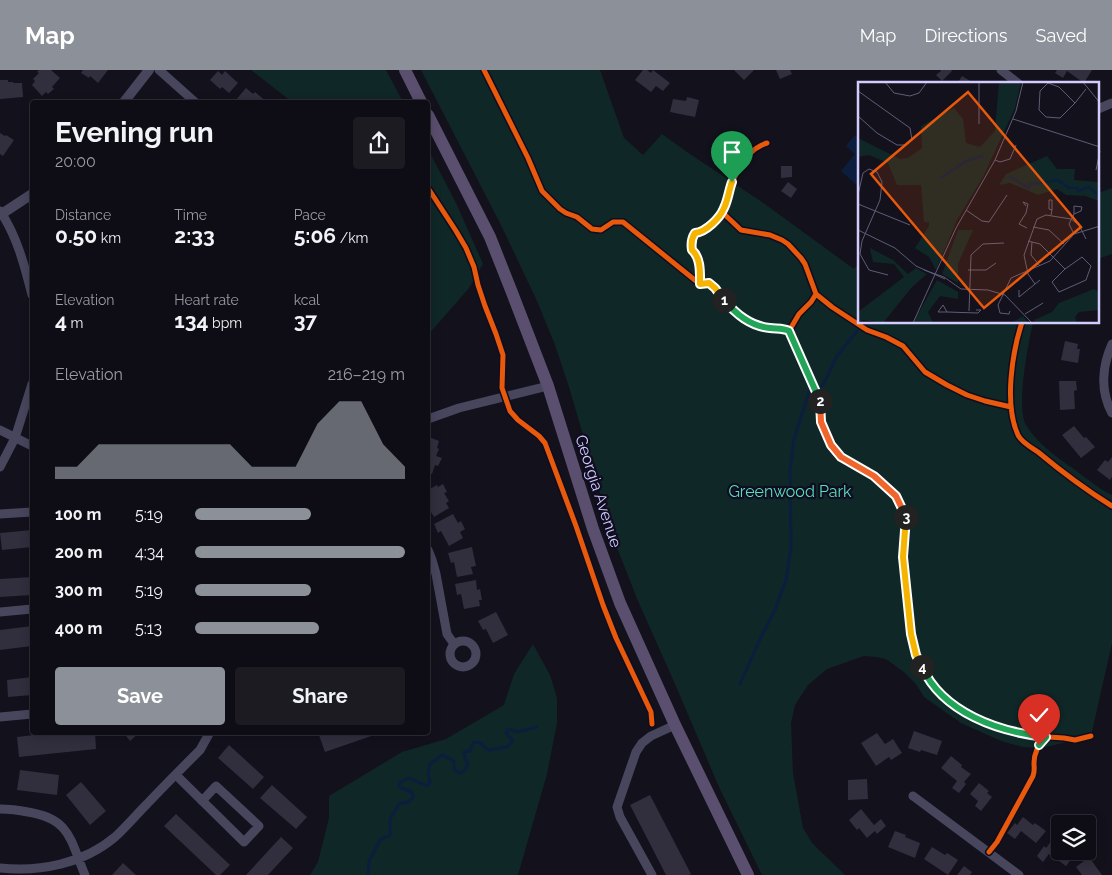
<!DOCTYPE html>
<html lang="en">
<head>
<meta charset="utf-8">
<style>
	:root { --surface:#0e0d15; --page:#1c1b22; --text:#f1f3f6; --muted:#9b9ca0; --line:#2e2d34; --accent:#8c9099 }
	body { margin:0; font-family:Raleway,sans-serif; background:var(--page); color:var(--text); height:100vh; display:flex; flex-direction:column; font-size:19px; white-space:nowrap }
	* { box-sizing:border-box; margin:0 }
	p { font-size:16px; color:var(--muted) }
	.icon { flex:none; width:28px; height:28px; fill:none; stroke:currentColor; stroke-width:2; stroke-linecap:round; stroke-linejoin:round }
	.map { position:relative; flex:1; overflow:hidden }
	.panel { position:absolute; left:30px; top:30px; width:400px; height:635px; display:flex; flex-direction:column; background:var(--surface); border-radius:5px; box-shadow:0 2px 12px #0003,0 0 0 1px var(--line) }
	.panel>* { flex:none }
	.tools { position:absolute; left:1051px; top:745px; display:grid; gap:10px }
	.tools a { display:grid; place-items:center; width:45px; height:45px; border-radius:5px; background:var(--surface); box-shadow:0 2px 12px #0003,0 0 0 1px var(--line); font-size:25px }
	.pin { position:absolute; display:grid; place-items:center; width:42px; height:42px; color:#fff; margin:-51px -21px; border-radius:50% 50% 50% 0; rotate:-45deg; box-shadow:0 0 5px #0007 }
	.pin .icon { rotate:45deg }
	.km { position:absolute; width:25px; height:25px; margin:-12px; border-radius:50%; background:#222; color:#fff; font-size:14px; line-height:25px; text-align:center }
	.round { display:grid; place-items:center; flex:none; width:52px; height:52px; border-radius:5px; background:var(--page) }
	.headline { display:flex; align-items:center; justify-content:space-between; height:85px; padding:0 25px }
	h1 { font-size:28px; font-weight:700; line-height:38px }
	.stats { display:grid; grid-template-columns:repeat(3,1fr); gap:8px; height:85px; padding:5px 25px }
	.stats div { display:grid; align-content:center }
	.stats b { font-size:21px; font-weight:700 }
	.stats small { font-size:14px; font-weight:400 }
	.stats p { font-size:14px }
	.chart { height:140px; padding:10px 25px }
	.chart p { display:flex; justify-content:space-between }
	.chart svg { width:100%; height:90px; margin-top:5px; fill:var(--accent); opacity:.7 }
	.cta { display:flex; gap:10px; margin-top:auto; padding:10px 25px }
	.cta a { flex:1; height:58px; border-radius:5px; background:var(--accent); color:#fff; font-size:20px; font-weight:700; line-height:58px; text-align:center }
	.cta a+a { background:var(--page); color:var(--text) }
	ul { padding:0 25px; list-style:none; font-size:16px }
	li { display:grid; grid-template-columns:80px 60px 1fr; align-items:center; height:38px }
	li i { height:12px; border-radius:6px; background:var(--accent) }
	header { display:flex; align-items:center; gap:30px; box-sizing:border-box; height:70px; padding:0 25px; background:var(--accent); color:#fff }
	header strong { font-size:24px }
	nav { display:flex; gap:28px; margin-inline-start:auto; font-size:18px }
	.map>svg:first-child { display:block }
</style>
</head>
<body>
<header>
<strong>Map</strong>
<nav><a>Map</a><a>Directions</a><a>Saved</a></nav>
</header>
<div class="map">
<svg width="1112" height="805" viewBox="0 0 1112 805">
	<rect width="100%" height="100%" fill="#13111c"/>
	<!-- green -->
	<path fill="#102727" d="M251,0h135l17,32h-111z
		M421,0h179l24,68 19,17 19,-21 25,18 75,50 92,67 5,-6 1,59 173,1c-5,20 -17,85 -7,102 11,18 28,30 45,42 13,9 26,21 41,28v148l-21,93 -49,12 -19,-1 -22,-6 -40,-18 -37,-26 -8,-13 -11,-11 -19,-14 -10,-2 -12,-1 -37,13 -19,16 -13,20 -4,18 2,50 10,55 9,15 33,32h-83l-43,-88 -44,-103 -37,-83 -24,-61 -9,-30 -36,-123 -14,-42 -18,-44 -35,-74z
		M428,79l29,56 26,59 -14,24 -41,47z
		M1112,118v66l-14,5v-66z
		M533,574l17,31 7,23v25l-10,51 -29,101h-208l8,-13 11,-44v-22l73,-44 44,-13 58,-34 10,-31z"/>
	<!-- water -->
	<path fill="#0c1e3e" d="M855,65l4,4v48l-18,-16 14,-17 -9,-8z"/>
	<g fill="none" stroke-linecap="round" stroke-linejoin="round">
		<!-- stream -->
		<path stroke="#0c1e3e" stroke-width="3" d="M821,316l2,-1 14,-29 20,-25
			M740,614l21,-47 14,-27 11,-30 5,-32 -1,-78 4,-31 15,-47
			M368,805l1,-14 11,-21 10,-5v-16l9,-15 9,-2 5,-5 -1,-5 -13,-5 1,-5 9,-4 18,8 3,-4 -2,-9 2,-9 12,-9 12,6v9l6,3 5,-3 3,-6 -3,-5 -1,-7 6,-1 3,-8 6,-1 10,8 18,-3 6,-6 -7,-8 3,-4 9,3 19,-5"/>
	</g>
	<!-- building -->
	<path fill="#312e3e" d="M39,0h12l9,8 -8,9 2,2 -6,5 -2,-2 -4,4 -10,-11 3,-4 -2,-2 6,-6 -2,-1z
		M83,0h25l-10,13 -8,-7 -1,2 -8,-5z
		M643,0h4l4,3 2,-3 17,13 -7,8 -7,-5 -5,6 -16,-12z
		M734,0h20l-10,10z
		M776,0h14l2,4 -12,5z
		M940,0h11l1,1 -10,10 -6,-6 5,-4z
		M1057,0h35l-8,13 -17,-12 -4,7 -8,-5z
		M218,1l4,4 3,-4 13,12 -9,10 -7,-6 -2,2 -10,-9z
		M962,6l10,6 -1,2h-14z
		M0,10h8v2h5v1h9l1,14 -23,2z
		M246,18l7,6 2,-2 12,10h-30l-2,-1z
		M687,27l12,3 -4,17 -25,-5 3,-13 13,2z
		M0,63l5,3 1,-1 8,5 -11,16 -3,-2z
		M781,96h11v11l-11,1z
		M788,112l9,7 -6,9 -10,-7z
		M1065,271l13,3 -1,5h3l-2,14 -17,-3z
		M1059,311h17l1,9 -3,1 1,18 -15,1z
		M1074,356l10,12 2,-1 9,10 -14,11 -19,-23z
		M429,367l10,4 -2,7 2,1 -3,7 6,2 -4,8 -3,-1 -3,9 -4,-1v-31z
		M1112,387v20l-2,3 -13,-10 8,-10 3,2z
		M443,414l4,8 -3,1 5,8 -3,2 3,5 -15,9 -6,-10v-17l9,-5 1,2z
		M453,444l5,9 3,-2 4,8 -5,3 3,6 -14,8 -8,-15 -3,2 -4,-9z
		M32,460v17l-30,3 -2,-17z
		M472,477l4,19 -5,1 2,7 -16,3 -3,-15 -3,1 -3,-10z
		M32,507v18l-32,2v-18z
		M476,510l1,10 3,-1 2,11h-3l1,6 -16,3 -3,-15 -4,1 -2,-11z
		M496,542l12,23 -15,8 -7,-14 -3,1 -5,-9z
		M32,556v20l-32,4v-20z
		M32,607v18l-24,2 -1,-17z
		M914,661l28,10 -5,14 -16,-5 -1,2 -12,-4z
		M58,662h37l1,17 -77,8 -2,-20z
		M123,662h17l-10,9z
		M327,662h53v1l-55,19 -6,-17z
		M877,663l8,11 8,-5 9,14 -11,7 -2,-3 -13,9 -15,-23z
		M229,675l35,32 -11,12 -35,-31z
		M951,686l11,9 -1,2 10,7 -7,8 2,2 -7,9 -7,-5 5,-7 -16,-13z
		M20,700l39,5 -2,20 -40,-5z
		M867,709l1,20 -20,1v-20z
		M81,712l25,29 -16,14 -24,-30z
		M979,713l10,8 -2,2 5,4 -11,14 -6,-5 3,-5 -8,-7z
		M272,715l35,32 -11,12 -36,-31z
		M650,725l41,79 -2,1h-23l-36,-70z
		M861,739l13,16 7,-6 5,7 -9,8 -2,-3 -8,7 -8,-10 -2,2 -8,-10z
		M176,744l54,51 -10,10h-4l-52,-49z
		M1023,747l10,8 2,-2 11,8 -10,12 -15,-12 -6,8 -8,-6 8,-10 2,2z
		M895,761l11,4 -1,2 15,6 -5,15 -27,-11z
		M281,767l12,11 -25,27h-22z
		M1052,770l8,6v5h10l5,3 -9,12 -17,-12 -6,8 -6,-6 7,-10 2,2z
		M932,777l13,8 2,-2 11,7 -10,15 -24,-16z
		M1089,787l13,18h-20l-6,-8z
		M123,793l13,12h-24z
		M964,796l8,6 -2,3h-13z"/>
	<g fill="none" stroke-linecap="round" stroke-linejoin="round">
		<!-- minor -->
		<path stroke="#47465d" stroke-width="9" d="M159,0l36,32
			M1001,0l18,14
			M1098,39l14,-6
			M0,141c17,25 25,56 32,84
			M1112,274c-10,22 -12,47 0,69
			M428,349l31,-11 89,-22
			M0,360l32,16
			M0,397l15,-29 17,-54
			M0,444l32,-2
			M428,480l4,10 4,14 11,60 7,10
			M0,542l32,-3
			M450 584a13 13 0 1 1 26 0a13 13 0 1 1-26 0Z
			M0,647l32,-3
			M176,705l68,67 15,-16 -43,-40 -14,15
			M913,726l106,79
			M0,739c10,0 18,1 28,3 43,7 42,28 57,63
			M0,798c40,4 83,-4 115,-31 11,-10 21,-22 32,-33 17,-18 35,-36 53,-54l10,-18
			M652,805l-32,-58 -3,-10 19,-55 6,-9 9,-7 24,-11"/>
		<!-- tertiary -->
		<path stroke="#47465d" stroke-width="10" d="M124,32l25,-32
			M0,145l32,-21"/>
		<!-- primary -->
		<path stroke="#5a4f6e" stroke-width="12" d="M405,0l16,32
			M428,45l62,122 21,53 37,96 45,143 27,74 55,122 73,150"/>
		<defs>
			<path id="cycleway" d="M484,0l44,88 14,33 18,18 6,4 11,4 15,12 9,1 12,-8h10l73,59 4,2h9l6,5 9,12 19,19 12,6 13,3 16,1 5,2 14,31 8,19 5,11 4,11 1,19 10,23 10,12 33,19 14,12 8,8 10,19 -3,42 8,77 5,21 8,17 12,17 21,19 17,9 32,13 27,6 31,2 11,2 16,-4
				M428,118l28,43 10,17 8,19 4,18 7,21 11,28 7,21 -1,33 8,23 8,9 21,16 6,7 31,83 27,79 13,33 35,74 1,12
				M722,142l19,18 29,5 12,5 6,4 13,14 4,6 11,30 -5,8 -12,12 -10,17
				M700,213c0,-10 1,-25 -8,-33 -1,-6 -1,-11 3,-17 13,-2 22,-14 29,-24 6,-24 17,-58 43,-66
				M816,224l16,13 35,23 19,7 17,9 22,26 22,13 20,10 18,6 26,6
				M1022,252c-10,31 -18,83 -4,113 3,7 14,13 20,17 24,20 48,38 74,54
				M989,782l8,-10 36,-66c2,-5 1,-8 1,-13 0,-10 5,-19 12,-26"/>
		</defs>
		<!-- cycleway casing -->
		<use href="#cycleway" stroke="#100d20" stroke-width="8"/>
		<!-- cycleway -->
		<use href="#cycleway" stroke="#e8590c" stroke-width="5"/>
	</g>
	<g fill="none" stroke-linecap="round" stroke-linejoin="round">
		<defs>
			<path id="split-1" d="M724,230l-9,-12 -6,-5 -9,1c0,-11 1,-26 -8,-34 -1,-6 -1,-11 3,-17 11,-1 25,-15 29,-25 4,-8 5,-18 8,-26"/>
			<path id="split-2" d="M724,230c12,14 26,26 46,28 6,1 13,0 19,3l31,70"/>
			<path id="split-3" d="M820,331l1,21 10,23 10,12 33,19 22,20 10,21"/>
			<path id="split-4" d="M906,447l-3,40 8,77 5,21 6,12"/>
			<path id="split-5" d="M922,597c21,46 77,65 124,70l-7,8"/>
		</defs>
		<!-- split-1 casing -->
		<use href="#split-1" stroke="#fff" stroke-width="10"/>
		<!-- split-2 casing -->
		<use href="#split-2" stroke="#fff" stroke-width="10"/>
		<!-- split-3 casing -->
		<use href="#split-3" stroke="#fff" stroke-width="10"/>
		<!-- split-4 casing -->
		<use href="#split-4" stroke="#fff" stroke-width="10"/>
		<!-- split-5 casing -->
		<use href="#split-5" stroke="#fff" stroke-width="10"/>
		<!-- split-1 -->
		<use href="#split-1" stroke="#f5b400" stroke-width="6"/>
		<!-- split-2 -->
		<use href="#split-2" stroke="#22a559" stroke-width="6"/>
		<!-- split-3 -->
		<use href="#split-3" stroke="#f0652b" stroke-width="6"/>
		<!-- split-4 -->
		<use href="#split-4" stroke="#f5b400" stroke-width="6"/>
		<!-- split-5 -->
		<use href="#split-5" stroke="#22a559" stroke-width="6"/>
	</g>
	<g text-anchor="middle" stroke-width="4.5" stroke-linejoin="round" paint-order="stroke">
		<!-- street labels -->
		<g font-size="16" fill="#d2ccff" stroke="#100d20">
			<text transform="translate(599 421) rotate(72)" y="6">Georgia Avenue</text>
		</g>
		<!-- park labels -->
		<g font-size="16" fill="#59debd" stroke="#100d20">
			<text x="790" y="427">Greenwood Park</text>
		</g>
	</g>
	<!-- overview -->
	<g transform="translate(858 12)">
		<rect width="241" height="241" fill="#13111c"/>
		<path d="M141,0h22l-6,26 -32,69 -26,43 -21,50 -7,-13 -14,-9 14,-22v-4h-5l-3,-37h-24l-9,-22 -19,-8 -11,2v-19l42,21 8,-1 14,-10 -1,-22 33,-18 9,11 3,24 14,4 15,-16zM189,74l10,13h18l-1,11 25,2v19l-14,-5 -19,-1 -9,-6 -19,6 -28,-12 -11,2 7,-11zM100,148h15l-15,34v19l8,1 -1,3 -23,-13zM12,166l23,12 15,14 8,-6 11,6 -15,13 -29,36 -20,-3 -5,3v-11l46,-35 -10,-13 -21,-2zM79,198l21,12v7l-18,-3 -12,16 5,11h-20zM236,207l5,3v18l-20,2 -4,5 2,6h-41l-2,-3 18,-8 7,-9zM165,234l5,7h-69l54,-1z" fill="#102727"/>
		<path fill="none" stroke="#0c1e3e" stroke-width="2.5" d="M151,94l20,12 1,-4 28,-4 11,8h8l1,3 11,-4 8,7 3,-6M83,96l25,-17 17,-5"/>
		<path fill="none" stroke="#5f5c77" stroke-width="1" d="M27,0l9,11 16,3 9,-3 8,-11M121,0v42M225,0l17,21M190,1l11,4 16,16 -15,15 -14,-1 -7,-7 1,-19zM0,9l52,37 2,12 -6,5h-9l-20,-12 -19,-17M217,21l11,-14M155,37l87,28M137,78l5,2 10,-3 6,-14M238,88l4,-19M0,113l5,-22 6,-4 8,3 5,10 -2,18 -18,41 -2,13 9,16 19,5M0,122l52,21M168,124l-3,-4 5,2 -2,9 -7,11 8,4M108,128l16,11 7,1 18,-27M216,132v-8l8,1 -1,4 -7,3 -5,10 5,10M193,133l1,-5v-10h-3v9l3,1M175,145l16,3 15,14M0,148l37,18 21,18 29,13M170,159l12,3 25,25 -13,13 7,10 27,-12 5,-14 -9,-9 -17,12M174,160l-1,13 9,11M66,188l20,7 17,12 27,1 17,5 27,28M110,188h18l10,-7M177,202l-7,-10 -4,-19 13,-36 9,-4 25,4 8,6 7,14M161,208v7l21,-17M111,229l2,-56 12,-11 21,-1M152,229l-1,3 -9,-1 -2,-8 13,-27 39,-17 24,-27 26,-8M89,230h-9l5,-7 4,7 31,1 3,-3h-5M167,232l18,-11M55,241l43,-95 39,-68 21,-49 7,-29"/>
		<path fill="#e8590c" fill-opacity="0.15" stroke="#e8590c" stroke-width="2.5" d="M110,10l113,135 -97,81 -113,-134z"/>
		<rect width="241" height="241" fill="none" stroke="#d2ccff" stroke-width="2.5"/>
	</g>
</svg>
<div class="tools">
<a><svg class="icon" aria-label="layers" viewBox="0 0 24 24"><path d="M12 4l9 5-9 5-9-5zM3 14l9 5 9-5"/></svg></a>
</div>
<div class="pin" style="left:732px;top:112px;background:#1e9e55"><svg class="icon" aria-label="arrive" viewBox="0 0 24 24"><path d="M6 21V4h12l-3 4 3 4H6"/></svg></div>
<div class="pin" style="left:1039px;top:675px;background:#d93025"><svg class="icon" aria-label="check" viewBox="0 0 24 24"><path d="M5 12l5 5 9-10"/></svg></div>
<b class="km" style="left:724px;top:230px">1</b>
<b class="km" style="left:820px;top:331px">2</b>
<b class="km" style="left:906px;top:447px">3</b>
<b class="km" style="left:922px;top:597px">4</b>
<section class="panel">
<div class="headline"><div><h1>Evening run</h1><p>20:00</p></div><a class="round"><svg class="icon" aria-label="share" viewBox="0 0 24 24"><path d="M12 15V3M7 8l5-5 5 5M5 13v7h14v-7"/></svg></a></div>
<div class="stats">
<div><p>Distance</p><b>0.50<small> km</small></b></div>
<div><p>Time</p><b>2:33</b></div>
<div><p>Pace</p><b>5:06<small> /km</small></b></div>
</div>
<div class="stats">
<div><p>Elevation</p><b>4<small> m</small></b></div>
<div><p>Heart rate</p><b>134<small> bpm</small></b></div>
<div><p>kcal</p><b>37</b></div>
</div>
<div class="chart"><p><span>Elevation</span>216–219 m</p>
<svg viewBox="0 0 160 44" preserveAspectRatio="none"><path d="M0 44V38L10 38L20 27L30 27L40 27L50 27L60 27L70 27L80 27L90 38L100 38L110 38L120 17L130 6L140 6L150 27L160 38V44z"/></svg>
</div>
<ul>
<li><b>100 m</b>5:19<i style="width:55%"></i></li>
<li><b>200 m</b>4:34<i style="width:100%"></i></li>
<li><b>300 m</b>5:19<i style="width:55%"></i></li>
<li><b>400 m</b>5:13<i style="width:59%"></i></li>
</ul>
<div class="cta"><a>Save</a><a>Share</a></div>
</section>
</div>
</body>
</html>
